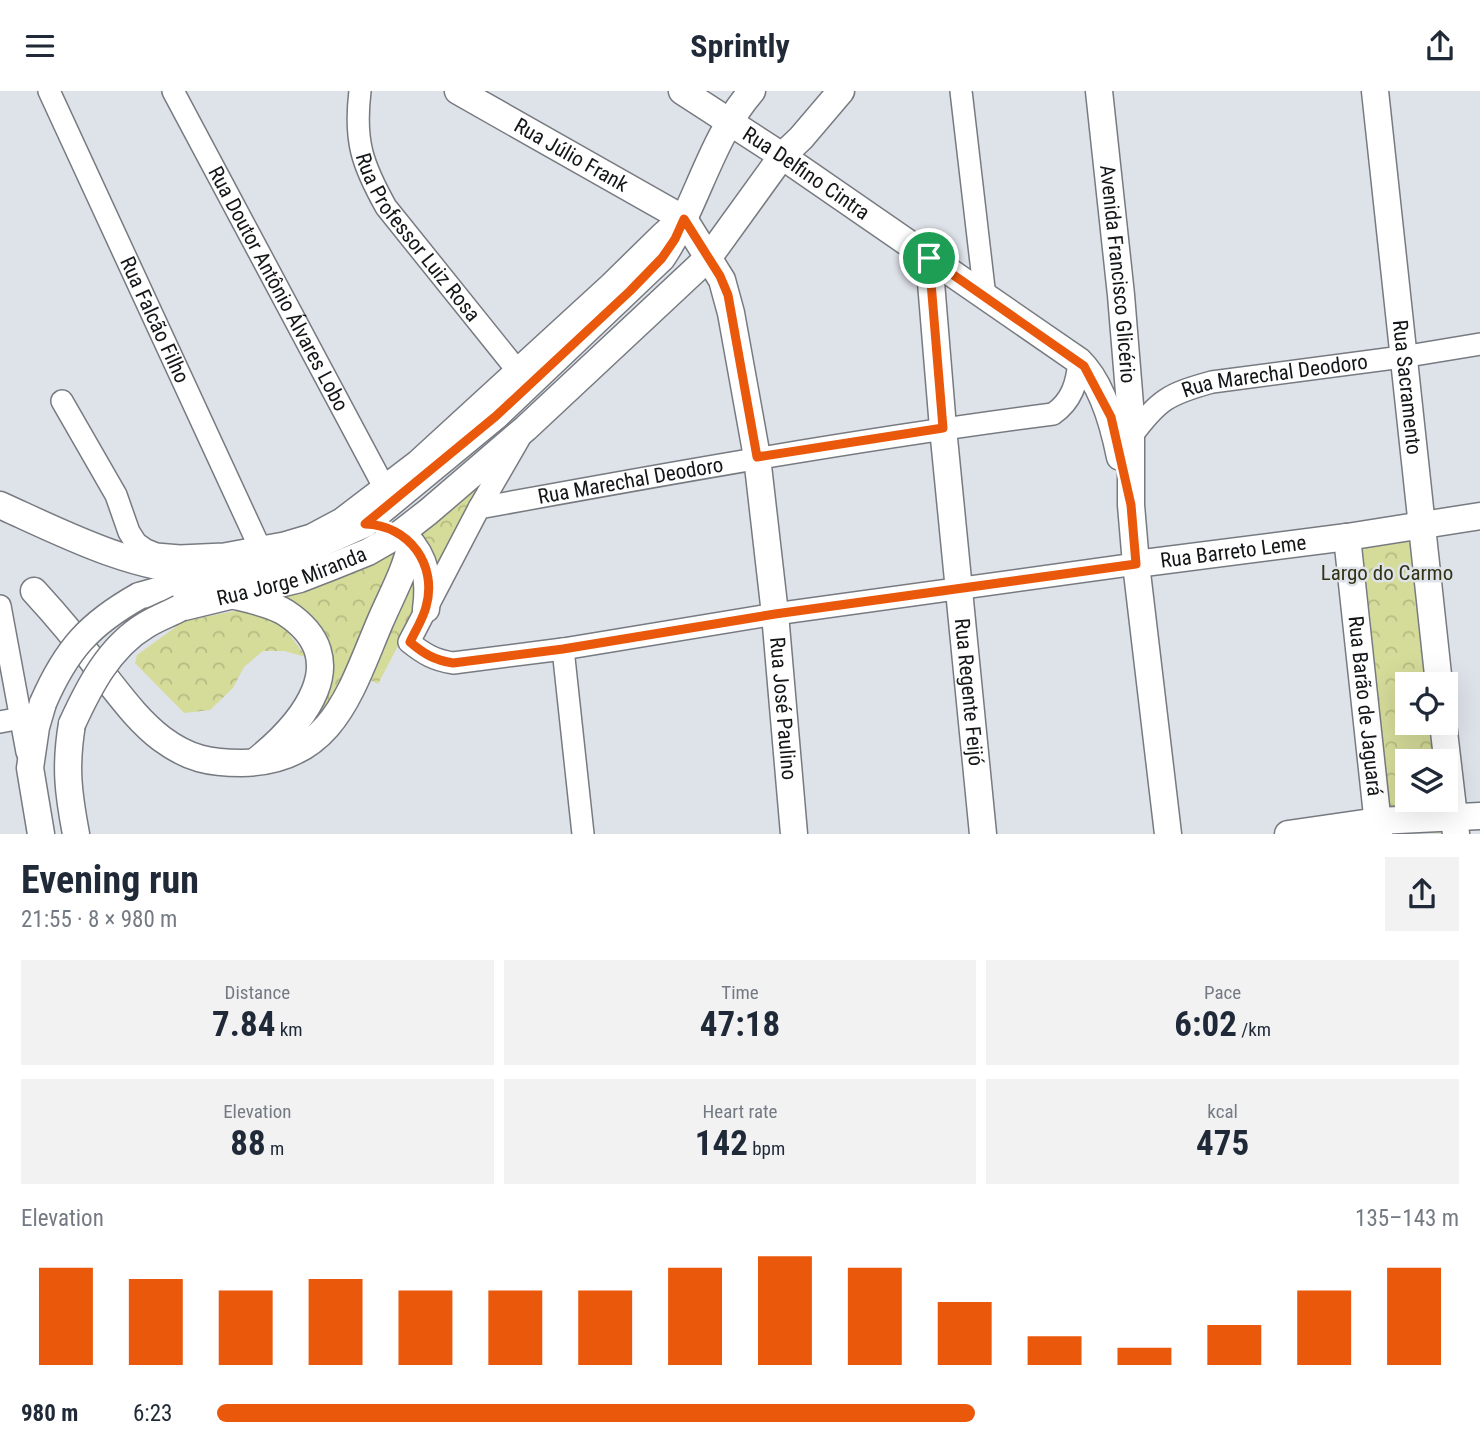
<!DOCTYPE html>
<html lang="en">
<head>
<meta charset="utf-8">
<style>
	:root { --surface:#fff; --page:#f2f2f3; --text:#1f2937; --muted:#747a83; --accent:#ea580c }
	body { margin:0; font-family:"Roboto Condensed",sans-serif; background:var(--page); color:var(--text); height:100vh; display:flex; flex-direction:column; font-size:26px; white-space:nowrap }
	* { box-sizing:border-box; margin:0 }
	p { font-size:23px; color:var(--muted) }
	.icon { flex:none; width:38px; height:38px; fill:none; stroke:currentColor; stroke-width:2; stroke-linecap:round; stroke-linejoin:round }
	.map { position:relative; height:743px; overflow:hidden }
	.details { display:flex; flex-direction:column; background:var(--surface); flex:1 }
	.details>* { flex:none }
	.tools { position:absolute; left:1395px; top:581px; display:grid; gap:14px }
	.tools a { display:grid; place-items:center; width:63px; height:63px; border-radius:0px; background:var(--surface); box-shadow:0 7px 28px #0002; font-size:35px }
	.pin { position:absolute; display:grid; place-items:center; width:60px; height:60px; color:#fff; margin:-30px; border:4px solid #fff; border-radius:50%; box-shadow:0 2px 7px #0007 }
	.round { display:grid; place-items:center; flex:none; width:74px; height:74px; border-radius:0px; background:var(--page) }
	.headline { display:flex; align-items:center; justify-content:space-between; height:119px; padding:0 21px }
	h1 { font-size:38px; font-weight:700; line-height:52px }
	.metrics { display:grid; grid-template-columns:repeat(3,1fr); gap:10px; height:119px; padding:7px 21px }
	.metrics div { display:grid; align-content:center; border-radius:0px; background:var(--page); text-align:center }
	.metrics b { font-size:35px; font-weight:700 }
	.metrics small { font-size:19px; font-weight:400 }
	.metrics p { font-size:19px }
	.chart { height:196px; padding:14px 21px }
	.chart p { display:flex; justify-content:space-between }
	.chart svg { width:100%; height:126px; margin-top:7px; stroke:var(--accent); stroke-width:6 }
	ul { padding:0 21px; list-style:none; font-size:23px }
	li { display:grid; grid-template-columns:112px 84px 1fr; align-items:center; height:52px }
	li i { height:18px; border-radius:9px; background:var(--accent) }
	header { display:flex; justify-content:space-between; align-items:center; height:91px; padding:0 21px; background:var(--surface); font-size:32px; font-weight:700 }
	.map>svg:first-child { display:block }
</style>
</head>
<body>
<header><svg class="icon" aria-label="menu" viewBox="0 0 24 24"><path d="M4 6h16M4 12h16M4 18h16"/></svg>Sprintly<svg class="icon" aria-label="share" viewBox="0 0 24 24"><path d="M12 15V3M7 8l5-5 5 5M5 13v7h14v-7"/></svg></header>
<div class="map">
<svg width="1480" height="743" viewBox="0 0 1480 743">
	<defs>
		<pattern id="park-crowns" width="20" height="18" patternUnits="userSpaceOnUse" patternTransform="scale(1.75)"><rect width="20" height="18" fill="#d5db99"/><path d="M2 6a3 3 0 1 1 6 0M12 15a3 3 0 1 1 6 0" fill="none" stroke="#b6bb83"/></pattern>
	</defs>
	<rect width="100%" height="100%" fill="#dee2e9"/>
	<!-- park -->
	<path fill="url(#park-crowns)" d="M492,375l-114,218 -13,-7 49,-143z
		M1418,433l18,160h-29v39h33l5,38h-38v39h39l7,33h-76l-30,-296z
		M399,454l-59,148 -28,40 -25,14 42,-81 -50,-71 57,-15z
		M245,518l36,14 25,34 -22,-6h-21l-19,16 -11,21 -23,22 -26,3 -49,-50 2,-8 47,-34z"/>
	<g fill="none" stroke-linecap="round" stroke-linejoin="round">
		<defs>
			<g id="minor">
				<path id="s1" d="M49,0l211,457"/>
				<path id="s2" d="M173,0l210,394"/>
				<path id="s3" d="M360,0c-6,50 2,73 26,116l131,163"/>
				<path d="M961,0l24,206"/>
				<path d="M62,310l54,94 13,37 7,11 10,7 10,4 24,2 44,-2 60,-11 27,-8 30,-16 76,-58 193,-177 51,-50 8,-7 13,-5"/>
				<path id="s4" d="M1131,346c27,-37 37,-43 81,-55l190,-25 78,-13"/>
				<path d="M519,348l-40,69 -70,134c15,12 25,18 44,21l110,-14 212,-35 361,-50"/>
				<path id="s5" d="M479,417c191,-35 381,-69 574,-94 19,-13 24,-31 26,-53"/>
				<path d="M0,515l27,146"/>
				<path d="M563,558l20,185"/>
				<path d="M0,631l21,-4"/>
			</g>
			<g id="major">
				<path id="s6" d="M458,0l226,128 38,61 9,33 26,144 18,157 19,220"/>
				<path id="s7" d="M682,0l100,65 297,205c23,22 35,66 41,96"/>
				<path id="s8" d="M1099,0l22,204 10,122v88l5,59 32,270"/>
				<path id="s9" d="M1375,0l64,593"/>
				<path id="s10" d="M929,167l14,170 40,406"/>
				<path d="M0,414c64,29 131,64 202,67"/>
				<path d="M406,446c20,21 24,44 20,72"/>
				<path id="s11" d="M1347,446l32,297"/>
				<path id="s12" d="M1136,473l211,-27 133,-21"/>
				<path d="M34,500c23,25 44,50 64,77 20,25 39,52 64,71 27,20 48,24 80,24 91,-2 108,-71 138,-141 11,-26 26,-52 31,-79"/>
				<path d="M139,505l86,-24 60,-12 80,-36 131,-108 166,-158c35,-52 48,-119 90,-167"/>
				<path d="M235,505c17,4 37,8 51,17 71,47 16,111 -30,148"/>
				<path id="s13" d="M180,517l120,-29 31,-12 37,-15 33,-19 27,-21 98,-84 183,-171 73,-101 19,-18 40,-47"/>
				<path d="M1443,632l13,111"/>
				<path d="M72,633c-7,42 -4,68 4,110"/>
				<path d="M41,743l-11,-66 6,-41 7,-24"/>
				<path d="M1288,743l90,-13 102,-5"/>
			</g>
		</defs>
		<!-- minor casing -->
		<use href="#minor" stroke="#777b81" stroke-width="24"/>
		<!-- major casing -->
		<use href="#major" stroke="#777b81" stroke-width="29"/>
		<!-- minor -->
		<use href="#minor" stroke="#fff" stroke-width="21"/>
		<!-- major -->
		<use href="#major" stroke="#fff" stroke-width="26"/>
		<defs>
			<path id="major-bridge" d="M43,612c23,-53 46,-79 96,-107
				M72,633c17,-37 37,-77 74,-99 11,-7 23,-11 34,-17"/>
		</defs>
		<!-- major-bridge casing -->
		<use href="#major-bridge" stroke="#777b81" stroke-width="29" stroke-linecap="butt"/>
		<!-- major-bridge -->
		<use href="#major-bridge" stroke="#fff" stroke-width="26"/>
	</g>
	<g fill="none" stroke-linecap="round" stroke-linejoin="round">
		<defs>
			<path id="route" d="M684,128l36,57 8,19 29,162 186,-29 -14,-170 155,108 27,51 20,88 5,59 -361,50 -212,35 -110,14c-19,-3 -29,-9 -43,-21 5,-11 13,-23 16,-35 12,-42 -17,-82 -61,-83l131,-108 134,-125 32,-33 13,-19z"/>
		</defs>
		<!-- route casing -->
		<use href="#route" stroke="#fff" stroke-width="14"/>
		<!-- route -->
		<use href="#route" stroke="#ea580c" stroke-width="9"/>
	</g>
	<g text-anchor="middle" stroke-width="5" stroke-linejoin="round" paint-order="stroke">
		<!-- street labels -->
		<g font-size="21" fill="#141618" stroke="#dee2e9">
			<text dy="7" stroke="none"><textPath href="#s6" startOffset="130">Rua Júlio Frank</textPath></text>
			<text dy="7" stroke="none"><textPath href="#s7" startOffset="149">Rua Delfino Cintra</textPath></text>
			<text dy="7" stroke="none"><textPath href="#s3" startOffset="164">Rua Professor Luiz Rosa</textPath></text>
			<text dy="7" stroke="none"><textPath href="#s8" startOffset="184">Avenida Francisco Glicério</textPath></text>
			<text dy="7" stroke="none"><textPath href="#s2" startOffset="224">Rua Doutor Antônio Álvares Lobo</textPath></text>
			<text dy="7" stroke="none"><textPath href="#s1" startOffset="252">Rua Falcão Filho</textPath></text>
			<text dy="7" stroke="none"><textPath href="#s4" startOffset="164">Rua Marechal Deodoro</textPath></text>
			<text dy="7" stroke="none"><textPath href="#s9" startOffset="298">Rua Sacramento</textPath></text>
			<text dy="7" stroke="none"><textPath href="#s5" startOffset="154">Rua Marechal Deodoro</textPath></text>
			<text dy="7" stroke="none"><textPath href="#s12" startOffset="98">Rua Barreto Leme</textPath></text>
			<text dy="7" stroke="none"><textPath href="#s13" startOffset="116">Rua Jorge Miranda</textPath></text>
			<text dy="7" stroke="none"><textPath href="#s10" startOffset="436">Rua Regente Feijó</textPath></text>
			<text dy="7" stroke="none"><textPath href="#s11" startOffset="170">Rua Barão de Jaguará</textPath></text>
			<text dy="7" stroke="none"><textPath href="#s6" startOffset="765">Rua José Paulino</textPath></text>
		</g>
		<!-- park labels -->
		<g font-size="21" fill="#323315" stroke="#dee2e9">
			<text x="1387" y="489">Largo do Carmo</text>
		</g>
	</g>
</svg>
<div class="tools">
<a><svg class="icon" aria-label="locate" viewBox="0 0 24 24"><circle cx="12" cy="12" r="6"/><path d="M12 2v4M12 18v4M2 12h4M18 12h4"/></svg></a>
<a><svg class="icon" aria-label="layers" viewBox="0 0 24 24"><path d="M12 4l9 5-9 5-9-5zM3 14l9 5 9-5"/></svg></a>
</div>
<div class="pin" style="left:929px;top:167px;background:#1e9e55"><svg class="icon" aria-label="arrive" viewBox="0 0 24 24"><path d="M6 21V4h12l-3 4 3 4H6"/></svg></div>
</div>
<section class="details">
<div class="headline"><div><h1>Evening run</h1><p>21:55 · 8 × 980 m</p></div><a class="round"><svg class="icon" aria-label="share" viewBox="0 0 24 24"><path d="M12 15V3M7 8l5-5 5 5M5 13v7h14v-7"/></svg></a></div>
<div class="metrics">
<div><p>Distance</p><b>7.84<small> km</small></b></div>
<div><p>Time</p><b>47:18</b></div>
<div><p>Pace</p><b>6:02<small> /km</small></b></div>
</div>
<div class="metrics">
<div><p>Elevation</p><b>88<small> m</small></b></div>
<div><p>Heart rate</p><b>142<small> bpm</small></b></div>
<div><p>kcal</p><b>475</b></div>
</div>
<div class="chart"><p><span>Elevation</span>135–143 m</p>
<svg viewBox="0 0 160 44" preserveAspectRatio="none"><path d="M5 44V10M15 44V14M25 44V18M35 44V14M45 44V18M55 44V18M65 44V18M75 44V10M85 44V6M95 44V10M105 44V22M115 44V34M125 44V38M135 44V30M145 44V18M155 44V10"/></svg>
</div>
<ul>
<li><b>980 m</b>6:23<i style="width:61%"></i></li>
</ul>
</section>
</body>
</html>
